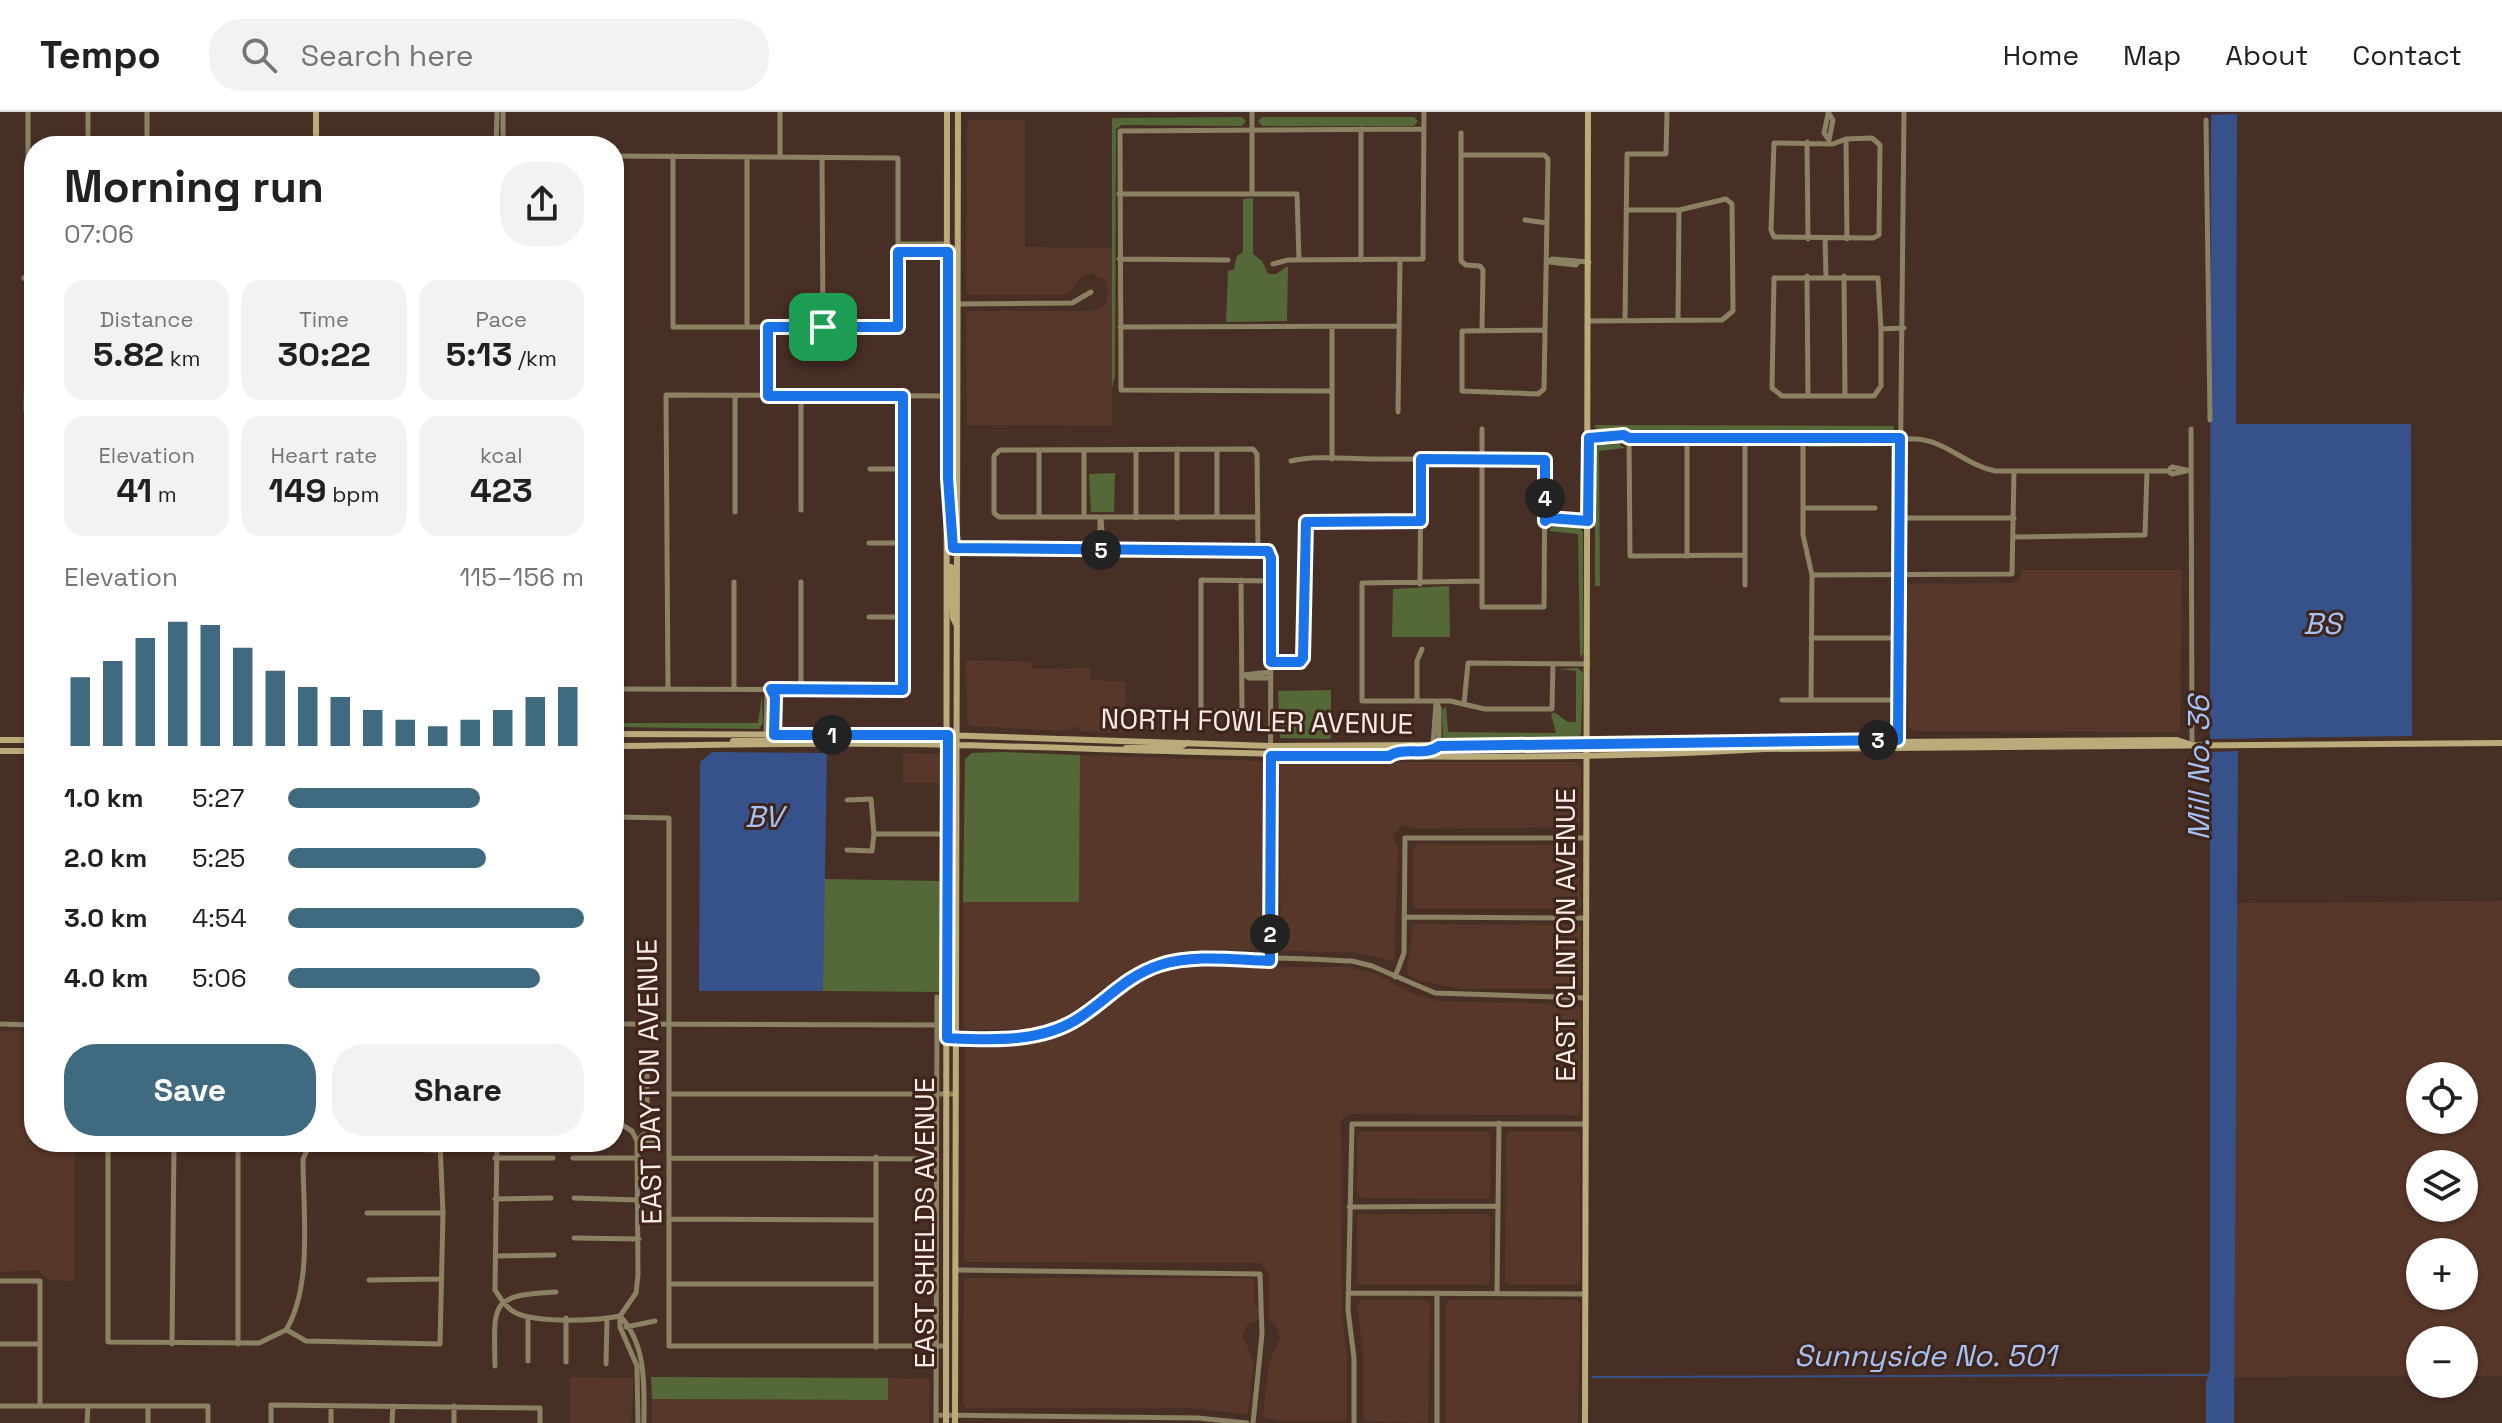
<!DOCTYPE html>
<html lang="en">
<head>
<meta charset="utf-8">
<style>
	:root { --surface:#fff; --page:#f2f2f2; --text:#202124; --muted:#757577; --line:#e0e0e0; --accent:#406a7f }
	body { margin:0; font-family:"Space Grotesk",sans-serif; background:var(--page); color:var(--text); height:100vh; display:flex; flex-direction:column; font-size:30px; white-space:nowrap }
	* { box-sizing:border-box; margin:0 }
	p { font-size:26px; color:var(--muted) }
	.icon { flex:none; width:44px; height:44px; fill:none; stroke:currentColor; stroke-width:2; stroke-linecap:round; stroke-linejoin:round }
	.map { position:relative; flex:1; overflow:hidden }
	.details { position:absolute; left:24px; top:24px; width:600px; height:1016px; display:flex; flex-direction:column; background:var(--surface); border-radius:32px; box-shadow:0 2px 6px #0004 }
	.details>* { flex:none }
	.fabs { position:absolute; left:2406px; top:950px; display:grid; gap:16px }
	.fabs a { display:grid; place-items:center; width:72px; height:72px; border-radius:50%; background:var(--surface); box-shadow:0 2px 6px #0004; font-size:40px }
	.pin { position:absolute; display:grid; place-items:center; width:68px; height:68px; color:#fff; margin:-34px; border-radius:16px; box-shadow:0 4px 12px #0006 }
	.km { position:absolute; width:40px; height:40px; margin:-20px; border-radius:50%; background:#222; color:#fff; font-size:22px; line-height:40px; text-align:center }
	.round { display:grid; place-items:center; flex:none; width:84px; height:84px; border-radius:32px; background:var(--page) }
	.headline { display:flex; align-items:center; justify-content:space-between; height:136px; padding:0 40px }
	h1 { font-size:44px; font-weight:800; line-height:60px }
	.metrics { display:grid; grid-template-columns:repeat(3,1fr); gap:12px; height:136px; padding:8px 40px }
	.metrics div { display:grid; align-content:center; border-radius:20px; background:var(--page); text-align:center }
	.metrics b { font-size:34px; font-weight:800 }
	.metrics small { font-size:22px; font-weight:400 }
	.metrics p { font-size:22px }
	.chart { height:224px; padding:16px 40px }
	.chart p { display:flex; justify-content:space-between }
	.chart svg { width:100%; height:144px; margin-top:8px; stroke:var(--accent); stroke-width:6 }
	.primary-button { display:flex; gap:16px; margin-top:auto; padding:16px 40px }
	.primary-button a { flex:1; height:92px; border-radius:32px; background:var(--accent); color:#fff; font-size:32px; font-weight:800; line-height:92px; text-align:center }
	.primary-button a+a { background:var(--page); color:var(--text) }
	ul { padding:0 40px; list-style:none; font-size:26px }
	li { display:grid; grid-template-columns:128px 96px 1fr; align-items:center; height:60px }
	li i { height:20px; border-radius:10px; background:var(--accent) }
	header { display:flex; align-items:center; gap:48px; box-sizing:border-box; height:112px; padding:0 40px; background:var(--surface); border-bottom:2px solid var(--line) }
	header strong { font-size:38px }
	nav { display:flex; gap:44px; margin-inline-start:auto; font-size:28px }
	.search { width:560px; height:72px; background:var(--page); display:flex; align-items:center; gap:20px; box-sizing:border-box; padding:0 28px; border-radius:32px; color:var(--muted); font-size:30px }
	.map>svg:first-child { display:block }
</style>
</head>
<body>
<header>
<strong>Tempo</strong>
<div class="search"><svg class="icon" aria-label="search" viewBox="0 0 24 24"><circle cx="10" cy="10" r="6"/><path d="M15 15l6 6"/></svg>Search here</div>
<nav><a>Home</a><a>Map</a><a>About</a><a>Contact</a></nav>
</header>
<div class="map">
<svg width="2502" height="1311" viewBox="0 0 2502 1311">
	<rect width="100%" height="100%" fill="#482f25"/>
	<!-- built -->
	<path fill="#573729" fill-rule="evenodd" d="M970,8h55v127l87,1v178l-145,-1 -1,-111 4,-3h121l14,-6 4,-11 -4,-14 -15,-7 -11,5 -8,13 -9,4h-92l-4,-3 1,-168z
		M2022,458h160l-2,158 -4,4 -261,-1 -7,-5 -2,-142 109,-1 6,-5z
		M966,548l66,2v7l58,-1v12l36,2 -2,51 -43,-2 -5,-4 -15,4 -90,-5 -4,-5z
		M903,641l38,1 1,29h-39z
		M1080,643l181,6 3,4 -1,184 -103,7 -36,16 -50,39 -21,11 -23,6 -62,2 -5,-5v-123h116z
		M1283,650h293l5,5 -1,60 -161,2 -18,-4 -8,12 5,12 -4,112 -41,-9 -72,-1 -2,-186z
		M1417,732l161,1 3,61 -3,3h-162l-3,-4v-57z
		M2502,789v475h-38v-36h-44v36l-186,1 3,-474zM2420,964h44v44h-44zM2420,1052h44v44h-44zM2420,1140h44v44h-44z
		M1416,812l162,1 3,3v58l-4,3h-116l-40,-8 -12,-6 -2,-5 6,-43z
		M1184,855h165l27,7 37,20 24,7 140,3 4,4 -1,104 -3,3 -227,-1 -9,6 1,195 5,40v63l-4,3h-61l-16,-2 -3,-4 6,-52 11,-26 -4,-12 -7,-5v-46l-8,-11 -294,-1 -3,-3 1,-211 59,-4 34,-7 28,-15 56,-42z
		M0,919h34v111h40v139l-25,-1 -11,-10 -38,2z
		M1361,1019h126l3,3v61l-3,4 -126,-1 -4,-3v-60z
		M1510,1019h67l3,4v146l-4,4h-67l-4,-4 1,-147z
		M1357,1102h129l4,4v63l-4,4h-125l-4,-4z
		M967,1166h283l4,3v25l7,1v11l-14,7 -4,11 11,28 -6,47 -4,3 -54,-6h-224l-3,-4 1,-123z
		M1361,1188h66l3,4 -2,119 -62,-2 -3,-3v-66l-6,-48z
		M1450,1188h127l3,3 -2,120h-132v-119z
		M570,1265l64,1 -3,45h-61z
		M888,1266l42,1 -1,44h-277v-24l236,1z"/>
	<!-- green -->
	<path fill="#556838" d="M1242,5l4,4 -4,5 -120,-1 -6,4 -1,247 -3,12v-270z
		M1262,5h152l4,4 -4,5h-152l-4,-5z
		M1253,86v56l9,7 6,13h8l12,-8 -1,55 -61,1 2,-51 6,-2 3,-13 6,-4v-53z
		M1594,313l300,1v3l-3,4 -165,2 -127,-3z
		M1813,331l81,1v125l-3,1v-124l-83,1z
		M1619,332l6,4 -26,3 1,135h-5v-137l5,-4z
		M1115,361l-1,39h-23l-2,-38z
		M1552,415h27l4,5v121l-3,5 -2,-124 -29,-3z
		M1449,474l1,51h-58l1,-48z
		M1578,556l5,5 -2,61 -4,5h-134l-1,-29 4,-4 2,26 108,1 -5,-19 3,-2 14,10h8v-51l-18,-2z
		M1331,578v49l-51,-1 -2,-47z
		M762,583l1,28 -4,6 -145,-2v-4h144z
		M1002,640l78,3 -1,147h-116l2,-143 7,-6z
		M823,767l119,2v111l-119,-1z
		M651,1265l237,1v22l-236,-1z"/>
	<!-- water -->
	<path fill="#37528b" d="M2237,2l-1,310h175l1,312 -202,3 1,-624z
		M2238,639l-4,672h-28v-41l4,-12v-618z
		M712,640l115,1 -4,238h-124l1,-229z"/>
	<g fill="none" stroke-linecap="round" stroke-linejoin="round">
		<!-- stream -->
		<path stroke="#37528b" stroke-width="2" d="M1592,1265l619,-2"/>
		<!-- street -->
		<path stroke="#8b8163" stroke-width="5" d="M780,0v44
			M1252,0v82
			M1828,0l5,8 -4,20 -5,-7 4,-19
			M2206,8l4,300
			M1461,21v128l5,4 14,1 3,4 -1,60
			M1872,26l8,7 -1,90 -6,3 -99,-1 -3,-7 3,-87 59,1 13,-5z
			M1846,27l1,100
			M1807,30l1,97
			M88,34v-34
			M147,34v-34
			M496,34l1,-34
			M503,34v-34
			M1461,43h83l4,4 -4,230 -6,5 -76,-3v-60l82,-1
			M614,44l284,2v169h-225v-171
			M747,45v170
			M822,45l1,170
			M1119,82h178l2,66
			M1626,98h53
			M1525,108l22,3
			M1825,127l1,37
			M898,132h50
			M898,140h50
			M1119,147l109,1
			M1361,148v-131
			M1578,150l-2,3 -27,-3 3,-3 37,3
			M1273,152l15,-4 135,-1 1,-147
			M28,162v-162
			M28,162l4,4 -4,4 -4,-4z
			M1807,164l1,120
			M1844,164l1,120
			M28,170l-2,129 8,7
			M957,192l115,-1 19,-11
			M1625,208l2,-166h39l1,-42
			M1589,209l133,-1 11,-9 -1,-107 -6,-5 -47,11 -1,110
			M1120,215l279,-1
			M1881,217l-3,-51h-104l-2,110 10,8h92l7,-10v-57l23,-1
			M1332,279l-211,-1 -1,-259 304,-2
			M735,284v116
			M768,284v-69
			M1398,300l2,-151
			M2191,317l1,315
			M1589,326l7,3 33,-3 287,1c31,2 49,26 79,32h173l4,-4 19,4
			M1589,326l7,-3 33,3
			M1629,326l1,118 115,-1
			M1745,326v147
			M1803,326v97l9,40 -1,125
			M1177,337v69
			M1217,337v68
			M1039,338v67
			M1084,339v66
			M1332,347v-132
			M1291,349c26,-6 54,-2 80,-2 58,0 116,0 174,1l-1,147h-62v-178
			M870,357h33
			M2168,359l4,3 14,-3
			M1803,396h72
			M801,398v-114
			M1258,405h-259l-5,-4v-57l6,-6 253,-1 4,5 1,96
			M1100,406v32
			M1136,406v-69
			M1900,406h114
			M1545,409l4,-3 39,3
			M1545,410l38,3 5,-4
			M2014,425l131,-2 2,-64
			M869,431h34
			M958,438l310,1 3,7 -1,403
			M1100,438l3,-7 -2,-25
			M1687,444v-118
			M1812,463l200,-1 2,-103
			M1241,468l1,132 -41,-1v-131l70,1
			M1482,469l-120,2v118h88l35,8h67l1,-45
			M734,470v107
			M801,470v107
			M1420,472l1,-125
			M869,505h34
			M1811,526h88
			M1271,550h29l3,-4 3,-136 115,-1
			M1242,563l29,-3
			M1245,563l4,3h22
			M614,577l289,1v-294
			M668,577l-2,-294 292,1
			M771,577l4,8 -1,38
			M1782,588h116
			M1417,589v-40l5,-12
			M1436,589l3,7v37
			M1464,592l4,-41 120,1
			M766,623l1,-39 4,-7
			M1898,623l4,-3v-26l-4,-6 6,-588
			M1898,624l-2,-30 3,-3
			M1433,634l3,-44
			M847,688l24,-1 3,35
			M614,705l55,1v528h276
			M847,738l25,1 2,-17h73
			M1404,805l183,1
			M1395,865l9,-24 1,-115h182
			M0,912l34,1
			M614,912l323,1
			M947,926c44,1 92,5 131,-19 29,-18 45,-40 80,-53 37,-14 150,-7 194,-5l20,5 63,27 151,5
			M671,982h285
			M637,1029l10,-10v-63
			M638,1029h18
			M108,1030v200l151,1 27,-13
			M238,1030v202
			M327,1030l26,6 88,2
			M497,1030l-2,148c6,9 11,18 21,23 22,10 80,8 104,3l16,-23 2,-18 -1,-134 -5,-10 -18,-11
			M876,1045v190
			M495,1046h58
			M573,1046h66
			M671,1046l266,1
			M574,1086l64,2
			M495,1087l56,-1
			M1349,1095l149,-1
			M367,1101h76
			M671,1107l205,1
			M574,1126l65,1
			M495,1144l59,-1
			M955,1158l305,4 2,60 -9,89
			M369,1168l73,-1
			M0,1169h40v125
			M670,1172h206
			M1348,1181l238,1
			M1437,1181v130
			M1497,1181l2,-170
			M620,1204c27,29 24,70 24,107
			M528,1205v44
			M620,1205v10l17,39 1,57
			M566,1206v44
			M626,1215l29,-6
			M286,1218c27,-44 17,-120 17,-171l8,-17
			M287,1218l19,11 134,3 3,-131 -3,-71
			M0,1232h40
			M172,1232l2,-202
			M606,1252l1,-45
			M495,1254c-1,-63 -6,-71 61,-74
			M0,1294h208v17
			M148,1294v17
			M331,1294v17
			M936,1303l262,3 49,5
			M87,1311l1,-17
			M271,1311v-18l269,3v15
			M392,1311l1,-17
			M454,1311v-17
			M936,1311l1,-426
			M1354,1311v-65l-6,-48 4,-186h234"/>
		<!-- secondary -->
		<path stroke="#baab7b" stroke-width="6" d="M316,34v-34
			M951,381l2,54 5,3
			M951,455l2,51 4,8
			M614,622l327,1 330,11 906,-6 12,4
			M0,628h34
			M733,629h33l8,-6
			M614,634c115,-1 230,-4 345,-1 268,7 537,20 805,4l738,-6
			M1126,636h52l9,-5
			M0,639h34
			M1389,644c15,-11 36,1 50,-10
			M948,778l5,6 3,52
			M946,1311l1,-1311
			M955,1311l3,-1311
			M1585,1311l3,-1311"/>
	</g>
	<g fill="none" stroke-linecap="round" stroke-linejoin="round">
		<defs>
			<path id="route" d="M898,140h50v226l5,70 315,3 3,7v104h29l3,-4 3,-136 115,-1v-62l124,1v61l4,-3 39,3 1,-83 35,-3 5,3h271l-2,302 -459,6c-14,11 -35,0 -50,10h-118l-1,205c-35,-1 -76,-7 -110,4 -34,11 -53,35 -81,53 -38,25 -88,22 -132,20l1,-303h-174l1,-38 -4,-8 132,1v-294h-135v-69h130z"/>
		</defs>
		<!-- route casing -->
		<use href="#route" stroke="#fff" stroke-width="16"/>
		<!-- route -->
		<use href="#route" stroke="#1a73e8" stroke-width="10"/>
	</g>
	<g text-anchor="middle" stroke-width="6" stroke-linejoin="round" paint-order="stroke">
		<!-- street labels -->
		<g font-size="28" fill="#fcebe4" stroke="#3d251b">
			<text transform="translate(1257 609) rotate(1)" y="10">NORTH FOWLER AVENUE</text>
			<text transform="translate(1565 823) rotate(-90)" y="10">EAST CLINTON AVENUE</text>
			<text transform="translate(649 970) rotate(-91)" y="10">EAST DAYTON AVENUE</text>
			<text transform="translate(924 1111) rotate(-90)" y="10">EAST SHIELDS AVENUE</text>
		</g>
		<!-- water labels -->
		<g font-size="30" font-style="italic" fill="#a7c1f4" stroke="#3d251b">
			<text x="2322" y="522">BS</text>
			<text transform="translate(2199 656) rotate(-90)" y="10">Mill No. 36</text>
			<text x="764" y="715">BV</text>
			<text x="1925" y="1254">Sunnyside No. 501</text>
		</g>
	</g>
</svg>
<div class="fabs">
<a><svg class="icon" aria-label="locate" viewBox="0 0 24 24"><circle cx="12" cy="12" r="6"/><path d="M12 2v4M12 18v4M2 12h4M18 12h4"/></svg></a>
<a><svg class="icon" aria-label="layers" viewBox="0 0 24 24"><path d="M12 4l9 5-9 5-9-5zM3 14l9 5 9-5"/></svg></a>
<a>+</a>
<a>−</a>
</div>
<div class="pin" style="left:823px;top:215px;background:#1e9e55"><svg class="icon" aria-label="arrive" viewBox="0 0 24 24"><path d="M6 21V4h12l-3 4 3 4H6"/></svg></div>
<b class="km" style="left:832px;top:623px">1</b>
<b class="km" style="left:1270px;top:822px">2</b>
<b class="km" style="left:1878px;top:628px">3</b>
<b class="km" style="left:1545px;top:386px">4</b>
<b class="km" style="left:1101px;top:438px">5</b>
<section class="details">
<div class="headline"><div><h1>Morning run</h1><p>07:06</p></div><a class="round"><svg class="icon" aria-label="share" viewBox="0 0 24 24"><path d="M12 15V3M7 8l5-5 5 5M5 13v7h14v-7"/></svg></a></div>
<div class="metrics">
<div><p>Distance</p><b>5.82<small> km</small></b></div>
<div><p>Time</p><b>30:22</b></div>
<div><p>Pace</p><b>5:13<small> /km</small></b></div>
</div>
<div class="metrics">
<div><p>Elevation</p><b>41<small> m</small></b></div>
<div><p>Heart rate</p><b>149<small> bpm</small></b></div>
<div><p>kcal</p><b>423</b></div>
</div>
<div class="chart"><p><span>Elevation</span>115–156 m</p>
<svg viewBox="0 0 160 44" preserveAspectRatio="none"><path d="M5 44V23M15 44V18M25 44V11M35 44V6M45 44V7M55 44V14M65 44V21M75 44V26M85 44V29M95 44V33M105 44V36M115 44V38M125 44V36M135 44V33M145 44V29M155 44V26"/></svg>
</div>
<ul>
<li><b>1.0 km</b>5:27<i style="width:65%"></i></li>
<li><b>2.0 km</b>5:25<i style="width:67%"></i></li>
<li><b>3.0 km</b>4:54<i style="width:100%"></i></li>
<li><b>4.0 km</b>5:06<i style="width:85%"></i></li>
</ul>
<div class="primary-button"><a>Save</a><a>Share</a></div>
</section>
</div>
</body>
</html>
